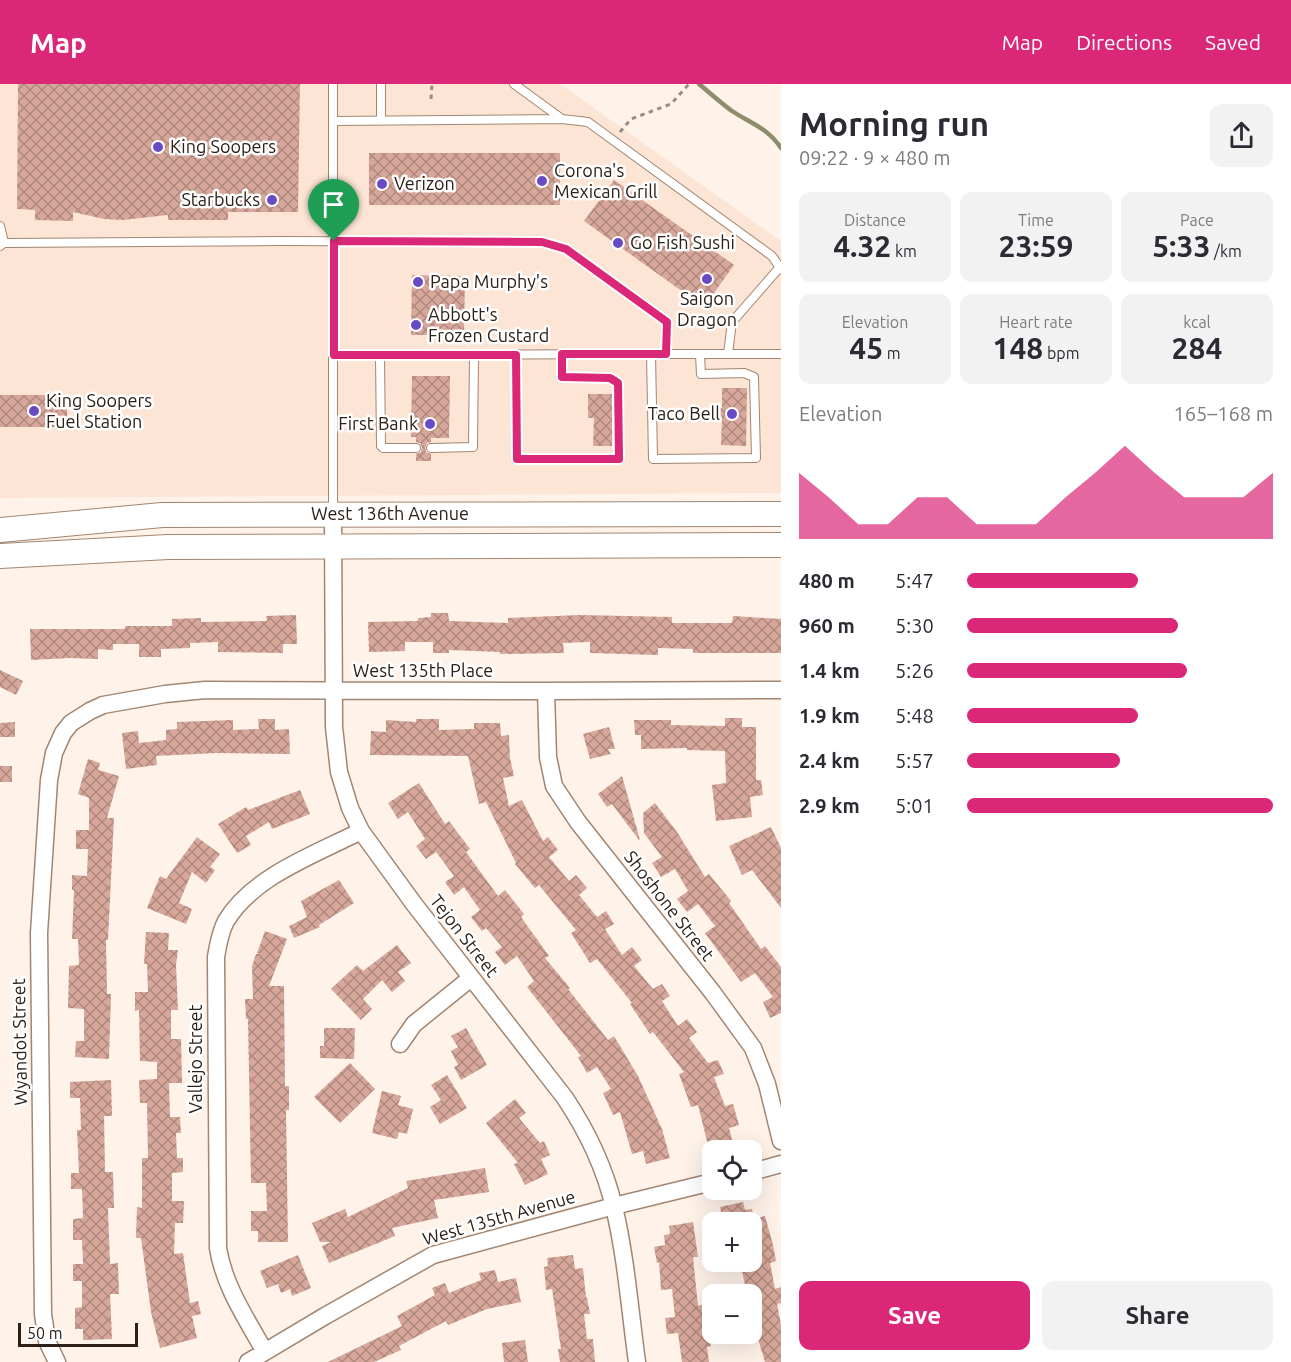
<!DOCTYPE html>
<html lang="en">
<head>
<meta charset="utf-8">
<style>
	:root { --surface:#fff; --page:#f2f2f3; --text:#2b2b33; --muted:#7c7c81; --accent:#db2777 }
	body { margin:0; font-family:Ubuntu,sans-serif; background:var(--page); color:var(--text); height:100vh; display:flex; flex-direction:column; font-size:22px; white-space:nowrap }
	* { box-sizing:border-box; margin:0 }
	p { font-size:20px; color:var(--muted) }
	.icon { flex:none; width:33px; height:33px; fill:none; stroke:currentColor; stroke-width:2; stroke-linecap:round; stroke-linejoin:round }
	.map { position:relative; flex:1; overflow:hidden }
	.drawer { display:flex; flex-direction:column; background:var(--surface); width:510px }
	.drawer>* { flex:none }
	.tools { position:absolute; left:702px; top:1056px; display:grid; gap:12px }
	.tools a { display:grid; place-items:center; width:60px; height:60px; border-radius:12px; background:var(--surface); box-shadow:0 6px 24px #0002; font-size:30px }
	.scale { position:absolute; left:18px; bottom:15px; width:120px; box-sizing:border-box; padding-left:6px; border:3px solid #2c2119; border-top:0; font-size:16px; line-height:21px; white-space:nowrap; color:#2c2119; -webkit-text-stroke:4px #fff; paint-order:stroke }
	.pin { position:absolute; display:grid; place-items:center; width:51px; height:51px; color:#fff; margin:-62px -26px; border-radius:50% 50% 50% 0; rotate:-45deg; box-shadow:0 0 6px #0007 }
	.pin .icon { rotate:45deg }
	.round { display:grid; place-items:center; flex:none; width:63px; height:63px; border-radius:12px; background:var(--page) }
	.overview { display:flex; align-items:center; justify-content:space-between; height:102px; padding:0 18px }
	h1 { font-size:33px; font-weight:700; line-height:45px }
	.figures { display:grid; grid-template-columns:repeat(3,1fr); gap:9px; height:102px; padding:6px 18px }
	.figures div { display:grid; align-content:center; border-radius:12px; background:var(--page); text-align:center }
	.figures b { font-size:30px; font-weight:700 }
	.figures small { font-size:16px; font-weight:400 }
	.figures p { font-size:16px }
	.chart { height:168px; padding:12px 18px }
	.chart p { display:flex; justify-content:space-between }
	.chart svg { width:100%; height:108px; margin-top:6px; fill:var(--accent); opacity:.7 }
	.button { display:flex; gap:12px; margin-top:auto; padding:12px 18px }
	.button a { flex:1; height:69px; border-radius:12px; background:var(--accent); color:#fff; font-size:24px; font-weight:700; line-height:69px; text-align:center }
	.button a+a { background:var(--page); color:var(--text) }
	ul { padding:0 18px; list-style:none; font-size:20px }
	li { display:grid; grid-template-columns:96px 72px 1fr; align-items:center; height:45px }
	li i { height:15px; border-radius:8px; background:var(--accent) }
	header { display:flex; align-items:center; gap:36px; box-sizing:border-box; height:84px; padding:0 30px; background:var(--accent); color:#fff }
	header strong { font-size:28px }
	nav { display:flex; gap:33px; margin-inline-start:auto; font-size:21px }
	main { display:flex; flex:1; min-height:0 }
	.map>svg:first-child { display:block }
</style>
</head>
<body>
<header>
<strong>Map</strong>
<nav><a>Map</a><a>Directions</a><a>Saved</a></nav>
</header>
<main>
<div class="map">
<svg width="781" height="1278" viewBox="0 0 781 1278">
	<defs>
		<pattern id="building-cross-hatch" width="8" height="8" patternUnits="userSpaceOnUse" patternTransform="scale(1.5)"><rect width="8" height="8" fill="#d8a79b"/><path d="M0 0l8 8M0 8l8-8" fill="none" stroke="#af887e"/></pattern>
	</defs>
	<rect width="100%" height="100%" fill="#fef2e9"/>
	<!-- built -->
	<path fill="#fce5d4" d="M0,0h560l221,157v252l-781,5z"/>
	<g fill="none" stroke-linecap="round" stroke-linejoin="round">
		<!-- stream -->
		<path stroke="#8e8d6b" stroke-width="4.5" d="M699,0c11,9 22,19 33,27 18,12 36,17 49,37"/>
	</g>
	<!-- building -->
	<path fill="url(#building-cross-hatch)" d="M18,0h282l-2,128h-70v8h-60v-5l-45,5 -19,-1 -31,-7v9l-38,-1v-10l-18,-1z
		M369,69h191v52h-191z
		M614,96l120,85 -30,42 -120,-86z
		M412,191l53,1 -1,59h-53z
		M412,292h38l-1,62h-18v4l-4,1 -2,5 1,4 5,2v7h-15v-7l5,-2 1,-5 -2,-4 -4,-1v-5h-5z
		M722,304h25l-1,58 -25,-1 1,-24h-5v-13h5z
		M588,310h24v52h-19l1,-28h-6z
		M0,311h67v32h-67z
		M431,529h17l1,8 59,2v-5l72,-3 92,2v6h60l1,-7 48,3v34h-88v-4l-35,-1v7l-68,-2v-11l-27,1 1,10 -64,1v-2l-51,-2v3h-16v-11h-28v9l-36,1 -1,-30 50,-1v-3l13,-1z
		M296,531l1,29h-14v9l-65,-1v-10l-28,1v5l-29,1v8h-22v-13h-26v6l-15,-1v10l-28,-1 -39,2 -1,-31h95v-3h47v-7l29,-1v4l66,-1 -1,-5z
		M0,586l23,11 -7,14 -16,-8z
		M725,634h17v9h14v53h5l2,15 -13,2 2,20 -36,4 -4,-36 14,-2 -1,-32 -38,-1v-2l-46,1v-14h-6l-1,-15h37v5l54,1z
		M258,635h17v11l14,-1 1,25 -74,-1 -60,3 1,9 -31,4 -4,-36 16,-2 1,12 27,-3v-10l11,-1v-7l56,-2v10l26,-1z
		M416,635h23v11l35,-1v-6h26l1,13 8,-1 1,23 4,18 -11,2 6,28 13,-6 21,41 5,-4 10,13 -9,7 20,24 7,-6 11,13 -8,7 18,22 9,-6 8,13 -9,5 17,26 10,-8 10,13 -8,6 19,23 9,-5 8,12 -8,5 16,25 9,-7 10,13 -8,6 19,25 10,-3 6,14 -10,3 11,29 8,-2 6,21 -10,3 4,15 -24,6 -11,-44 -7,2 -12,-33 5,-2 -31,-40 -3,2 -20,-30 2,-1 -35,-44 -7,4 -19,-30 5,-3 -37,-45 -4,3 -20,-24 1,-1 -30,-61 -7,2 -11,-48 -98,-1 1,-24 15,1v-12l30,2z
		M15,638v15h-15v-14z
		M609,643l6,22h-7l3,5 -21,5 -7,-25z
		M88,675l12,4 -2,7 21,6 -12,42h7l-6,122h-2l1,54h4l-2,65 -34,-2 1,-16h8v-32l-16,-1 1,-42 10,-1 -1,-26h-6l2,-49h-2v-15l15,1 1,-27h-12v-19h13v-32l-11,-4z
		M0,682h12v16h-12z
		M622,692l18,64h-1l-27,-36 -5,3 -9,-13z
		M419,699l26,41 4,-3 21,28 -4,3 32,44 7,-6 19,24 -3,3 28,39 -4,2 25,30 -2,1 40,51 6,-4 24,40 24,53 8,29 -24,6 -3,-13 -11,3 -12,-42 -7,3 -10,-22 8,-4 -14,-22 -10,6 -9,-16 3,-1 -54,-69 7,-6 -17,-25 -12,9 -10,-13 7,-5 -16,-19 -4,3 -11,-14 9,-7 -16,-23 -10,8 -9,-13 9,-6 -18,-24 -10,7 -10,-13 9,-7 -17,-27 -10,7 -10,-16z
		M300,706l10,24 -38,15 -3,-7 -23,14 5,9 -14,8 -19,-29 28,-17 2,3z
		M655,719l22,29 28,45 4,-3 22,27 -2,2 32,46 4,-3 16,21v46l-11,5 -7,-16 10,-5 -18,-24 -14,9 -36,-49 10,-7 -17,-22 -11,8 -10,-13 11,-8 -13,-22 -14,8 -9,-14 10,-6 -18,-24 -1,-20z
		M771,743l10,21v60l-29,-38 -10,5 -13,-29z
		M197,753l23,17 -10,13 5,3 -9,13 -14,-11 -13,31 13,6 -6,15 -39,-16 13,-32 6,3z
		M339,796l15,23 -35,22 1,2 -26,11 -5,-12 18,-9 -6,-16z
		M265,847l22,8 -18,47h15l1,100h4v24h-3l2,132h-30v-11h-7v-20h16l-1,-28h-15l-3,-164h-2l-1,-20h8l-1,-33 4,-12h4l-3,-1z
		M146,848l23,1 -1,17h10l-2,15 2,45h-7v29h10l1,44h-13l1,34h10l1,16h-5l1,25h6v14l-11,1v28h12l-1,22h-8l-1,31 9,-1 7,50 8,-2 3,13 -9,2 5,22 -37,10 -9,-36 -10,-74h-5l1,-31 5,1v-50h6l-1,-55h-7l-1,-23 18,-1v-17l-17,-1 -1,-51 -4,1v-19h13l-1,-28h-3z
		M397,861l14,18 -13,9 7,9 -13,11 -10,-12 -19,19 9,10 -11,11 -30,-31 26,-24 6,6z
		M324,944h31l-1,31 -34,-1v-12h4z
		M466,944l21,37 -26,15 -7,-13 4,-2 -7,-14 7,-4 -7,-11z
		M350,979l25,26 -35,34 -26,-26z
		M447,991l20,33 -27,16 -10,-17 11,-7 -10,-15z
		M111,996l1,36h-8l1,56h8l1,36h-6l2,56 8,-1 1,31h-9l2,45 -29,1v-11h-8v-21l7,-1v-26h-9v-17h10l-1,-24h-9v-21l10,-1 -1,-29h-11v-16h8l-2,-43h4l-1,-32h-10v-16z
		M382,1007l19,5 -3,9 15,4 -6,25 -8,-2 -2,7 -25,-6z
		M515,1015l11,14 -7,5 21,25 4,-2 6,14 -9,4 7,15 -23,11 -11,-21 4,-1 -32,-40z
		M485,1084l4,24 -55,8 4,18 -46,10 3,8 -66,27 -7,-17 9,-4h-11l-8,-19 33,-14 3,8 60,-29 -2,-7z
		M743,1118l2,8 7,-1 2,10 11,-3 8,29 3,16 -6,2 5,26 6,-2v16l-4,1 4,21v37h-16l-10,-33 -3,1v-36h-5l-7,-32h12v-40h-38v-5l8,-1 -2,-9z
		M693,1138l5,35h-5l5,49 6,-2 7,42 -4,1 2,15h-27l-4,-29 -11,1 -2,-16 10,-1 -3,-28 -11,1 -2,-28 -2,1 -3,-16 11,-2 -1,-10 6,-1 -1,-8z
		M298,1171l13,33 -19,8 -2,-7 -9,4 -3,-9 -11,4 -7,-17z
		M573,1171l2,14 8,-1 3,30 1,-1 3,17h-6l3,25h6l2,23h-35l-2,-13h3l-9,-60 -6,1 -2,-23 4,-1 -1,-8z
		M495,1186l3,12 18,-4 5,24 -34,7 -39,16 -2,-4 -47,25 2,4 -27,12h-46l74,-36 -5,-10 38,-21 -3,-7 13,-5 4,10 32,-13 -2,-7z
		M525,1256l3,22h-24l-2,-19z"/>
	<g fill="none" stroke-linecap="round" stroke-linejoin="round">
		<defs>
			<path id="service" d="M333,0v37
				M381,0v37
				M514,0l48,35
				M0,142l4,17
				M0,162l4,-3 277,-2 261,1 24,7 101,73 -1,32h115
				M651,270l2,105 103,-1 -2,-81 -10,-4 -43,1 -1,-19
				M728,270l4,-32 48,-55
				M334,271l332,-1
				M380,271l1,91 2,2h33
				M516,271l1,104h102l-1,-76 -8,-5 -48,-1v-23
				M431,364l42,-1 1,-92
				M333,429v-392l229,-2 26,3 184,134 9,13"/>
			<path id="minor" d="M333,430l1,213 5,45 11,36 11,23 53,73 151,194c22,33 40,71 49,109 12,50 16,104 23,155
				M546,607l2,66 6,29 24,36 135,171 40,55 14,36 14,57
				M400,960l14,-20 57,-46
				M752,1088l29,-8
				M265,1268c-19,-34 -41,-66 -47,-104l-2,-291c2,-12 4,-25 10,-36 27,-45 90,-67 135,-90
				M57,1278l-10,-21 -4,-27 -4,-381 10,-153 5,-27 9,-20 8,-10 19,-12 13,-6 62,-11 40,-4 341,1 235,-1
				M248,1278l77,-46 108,-61 181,-49 98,-24"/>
			<path id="secondary" d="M0,446l162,-15 619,-1
				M0,472l168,-9 613,-2"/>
		</defs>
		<!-- service casing -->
		<use href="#service" stroke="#a28671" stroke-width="10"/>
		<!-- minor casing -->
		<use href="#minor" stroke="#a28671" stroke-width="19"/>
		<!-- secondary casing -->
		<use href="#secondary" stroke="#a28671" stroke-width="26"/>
		<!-- path -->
		<path stroke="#988d84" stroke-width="3" stroke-dasharray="4.5 4.5" stroke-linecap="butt" d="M431,15l1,-15
			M620,48l11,-13 40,-15 18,-20"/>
		<!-- service -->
		<use href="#service" stroke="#fff" stroke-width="8"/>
		<!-- minor -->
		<use href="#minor" stroke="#fff" stroke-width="16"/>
		<!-- secondary -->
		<use href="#secondary" stroke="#fff" stroke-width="24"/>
	</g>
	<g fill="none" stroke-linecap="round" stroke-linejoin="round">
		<defs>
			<path id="route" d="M334,157l208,1 24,7 101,73 -1,32h-104v23l48,1 8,5 1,76h-102l-1,-104h-182z"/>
		</defs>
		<!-- route casing -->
		<use href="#route" stroke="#fff" stroke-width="12"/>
		<!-- route -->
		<use href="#route" stroke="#db2777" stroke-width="8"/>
	</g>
	<!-- markers -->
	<g fill="#684ac3" stroke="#fff" stroke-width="2">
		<circle cx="158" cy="63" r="6"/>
		<circle cx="542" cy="97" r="6"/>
		<circle cx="382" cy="100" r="6"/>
		<circle cx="272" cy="116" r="6"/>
		<circle cx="618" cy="159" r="6"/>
		<circle cx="707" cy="195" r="6"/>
		<circle cx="418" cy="198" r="6"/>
		<circle cx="416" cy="241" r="6"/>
		<circle cx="34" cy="327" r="6"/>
		<circle cx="732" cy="330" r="6"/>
		<circle cx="430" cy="340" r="6"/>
	</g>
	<g text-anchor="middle" stroke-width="5" stroke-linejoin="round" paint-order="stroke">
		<!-- poi labels -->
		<g font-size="18" fill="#2c2119" stroke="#fff" text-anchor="start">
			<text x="170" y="69">King Soopers</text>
			<text x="554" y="93">Corona's<tspan x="554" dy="21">Mexican Grill</tspan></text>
			<text x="394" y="106">Verizon</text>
			<text x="260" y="122" text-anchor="end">Starbucks</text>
			<text x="630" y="165">Go Fish Sushi</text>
			<text x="430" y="204">Papa Murphy's</text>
			<text x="707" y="221" text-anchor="middle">Saigon<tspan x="707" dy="21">Dragon</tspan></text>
			<text x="428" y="237">Abbott's<tspan x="428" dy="21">Frozen Custard</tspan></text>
			<text x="46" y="323">King Soopers<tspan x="46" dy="21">Fuel Station</tspan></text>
			<text x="720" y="336" text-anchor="end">Taco Bell</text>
			<text x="418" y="346" text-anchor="end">First Bank</text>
		</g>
		<!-- street labels -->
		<g font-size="18" fill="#2c2119" stroke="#fff">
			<text x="390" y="436">West 136th Avenue</text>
			<text x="423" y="593">West 135th Place</text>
			<text transform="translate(669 822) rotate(52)" y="6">Shoshone Street</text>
			<text transform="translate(464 852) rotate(52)" y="6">Tejon Street</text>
			<text transform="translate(20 958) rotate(-91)" y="6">Wyandot Street</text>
			<text transform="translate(196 975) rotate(-90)" y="6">Vallejo Street</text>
			<text transform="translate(499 1134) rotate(-16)" y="6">West 135th Avenue</text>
		</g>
	</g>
</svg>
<div class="tools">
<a><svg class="icon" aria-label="locate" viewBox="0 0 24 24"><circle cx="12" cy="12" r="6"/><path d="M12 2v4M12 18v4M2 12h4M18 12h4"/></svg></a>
<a>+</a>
<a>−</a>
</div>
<div class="scale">50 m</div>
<div class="pin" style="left:334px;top:157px;background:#1e9e55"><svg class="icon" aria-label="arrive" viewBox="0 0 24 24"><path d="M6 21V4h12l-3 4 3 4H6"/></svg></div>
</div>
<section class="drawer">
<div class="overview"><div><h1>Morning run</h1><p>09:22 · 9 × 480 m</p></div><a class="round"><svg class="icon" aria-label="share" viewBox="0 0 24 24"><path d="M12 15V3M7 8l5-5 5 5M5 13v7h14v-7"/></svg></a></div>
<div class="figures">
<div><p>Distance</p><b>4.32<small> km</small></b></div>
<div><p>Time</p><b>23:59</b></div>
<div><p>Pace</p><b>5:33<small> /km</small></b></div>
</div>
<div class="figures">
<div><p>Elevation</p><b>45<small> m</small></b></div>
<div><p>Heart rate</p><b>148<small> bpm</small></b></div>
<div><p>kcal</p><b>284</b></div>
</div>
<div class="chart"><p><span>Elevation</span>165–168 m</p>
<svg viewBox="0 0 160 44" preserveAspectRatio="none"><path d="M0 44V17L10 27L20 38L30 38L40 27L50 27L60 38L70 38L80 38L90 27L100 17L110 6L120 17L130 27L140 27L150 27L160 17V44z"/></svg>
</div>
<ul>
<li><b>480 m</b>5:47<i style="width:56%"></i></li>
<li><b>960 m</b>5:30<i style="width:69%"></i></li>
<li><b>1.4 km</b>5:26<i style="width:72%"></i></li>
<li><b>1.9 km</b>5:48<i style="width:56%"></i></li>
<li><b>2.4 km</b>5:57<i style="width:50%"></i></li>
<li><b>2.9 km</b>5:01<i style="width:100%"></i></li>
</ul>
<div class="button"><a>Save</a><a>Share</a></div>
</section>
</main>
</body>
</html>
